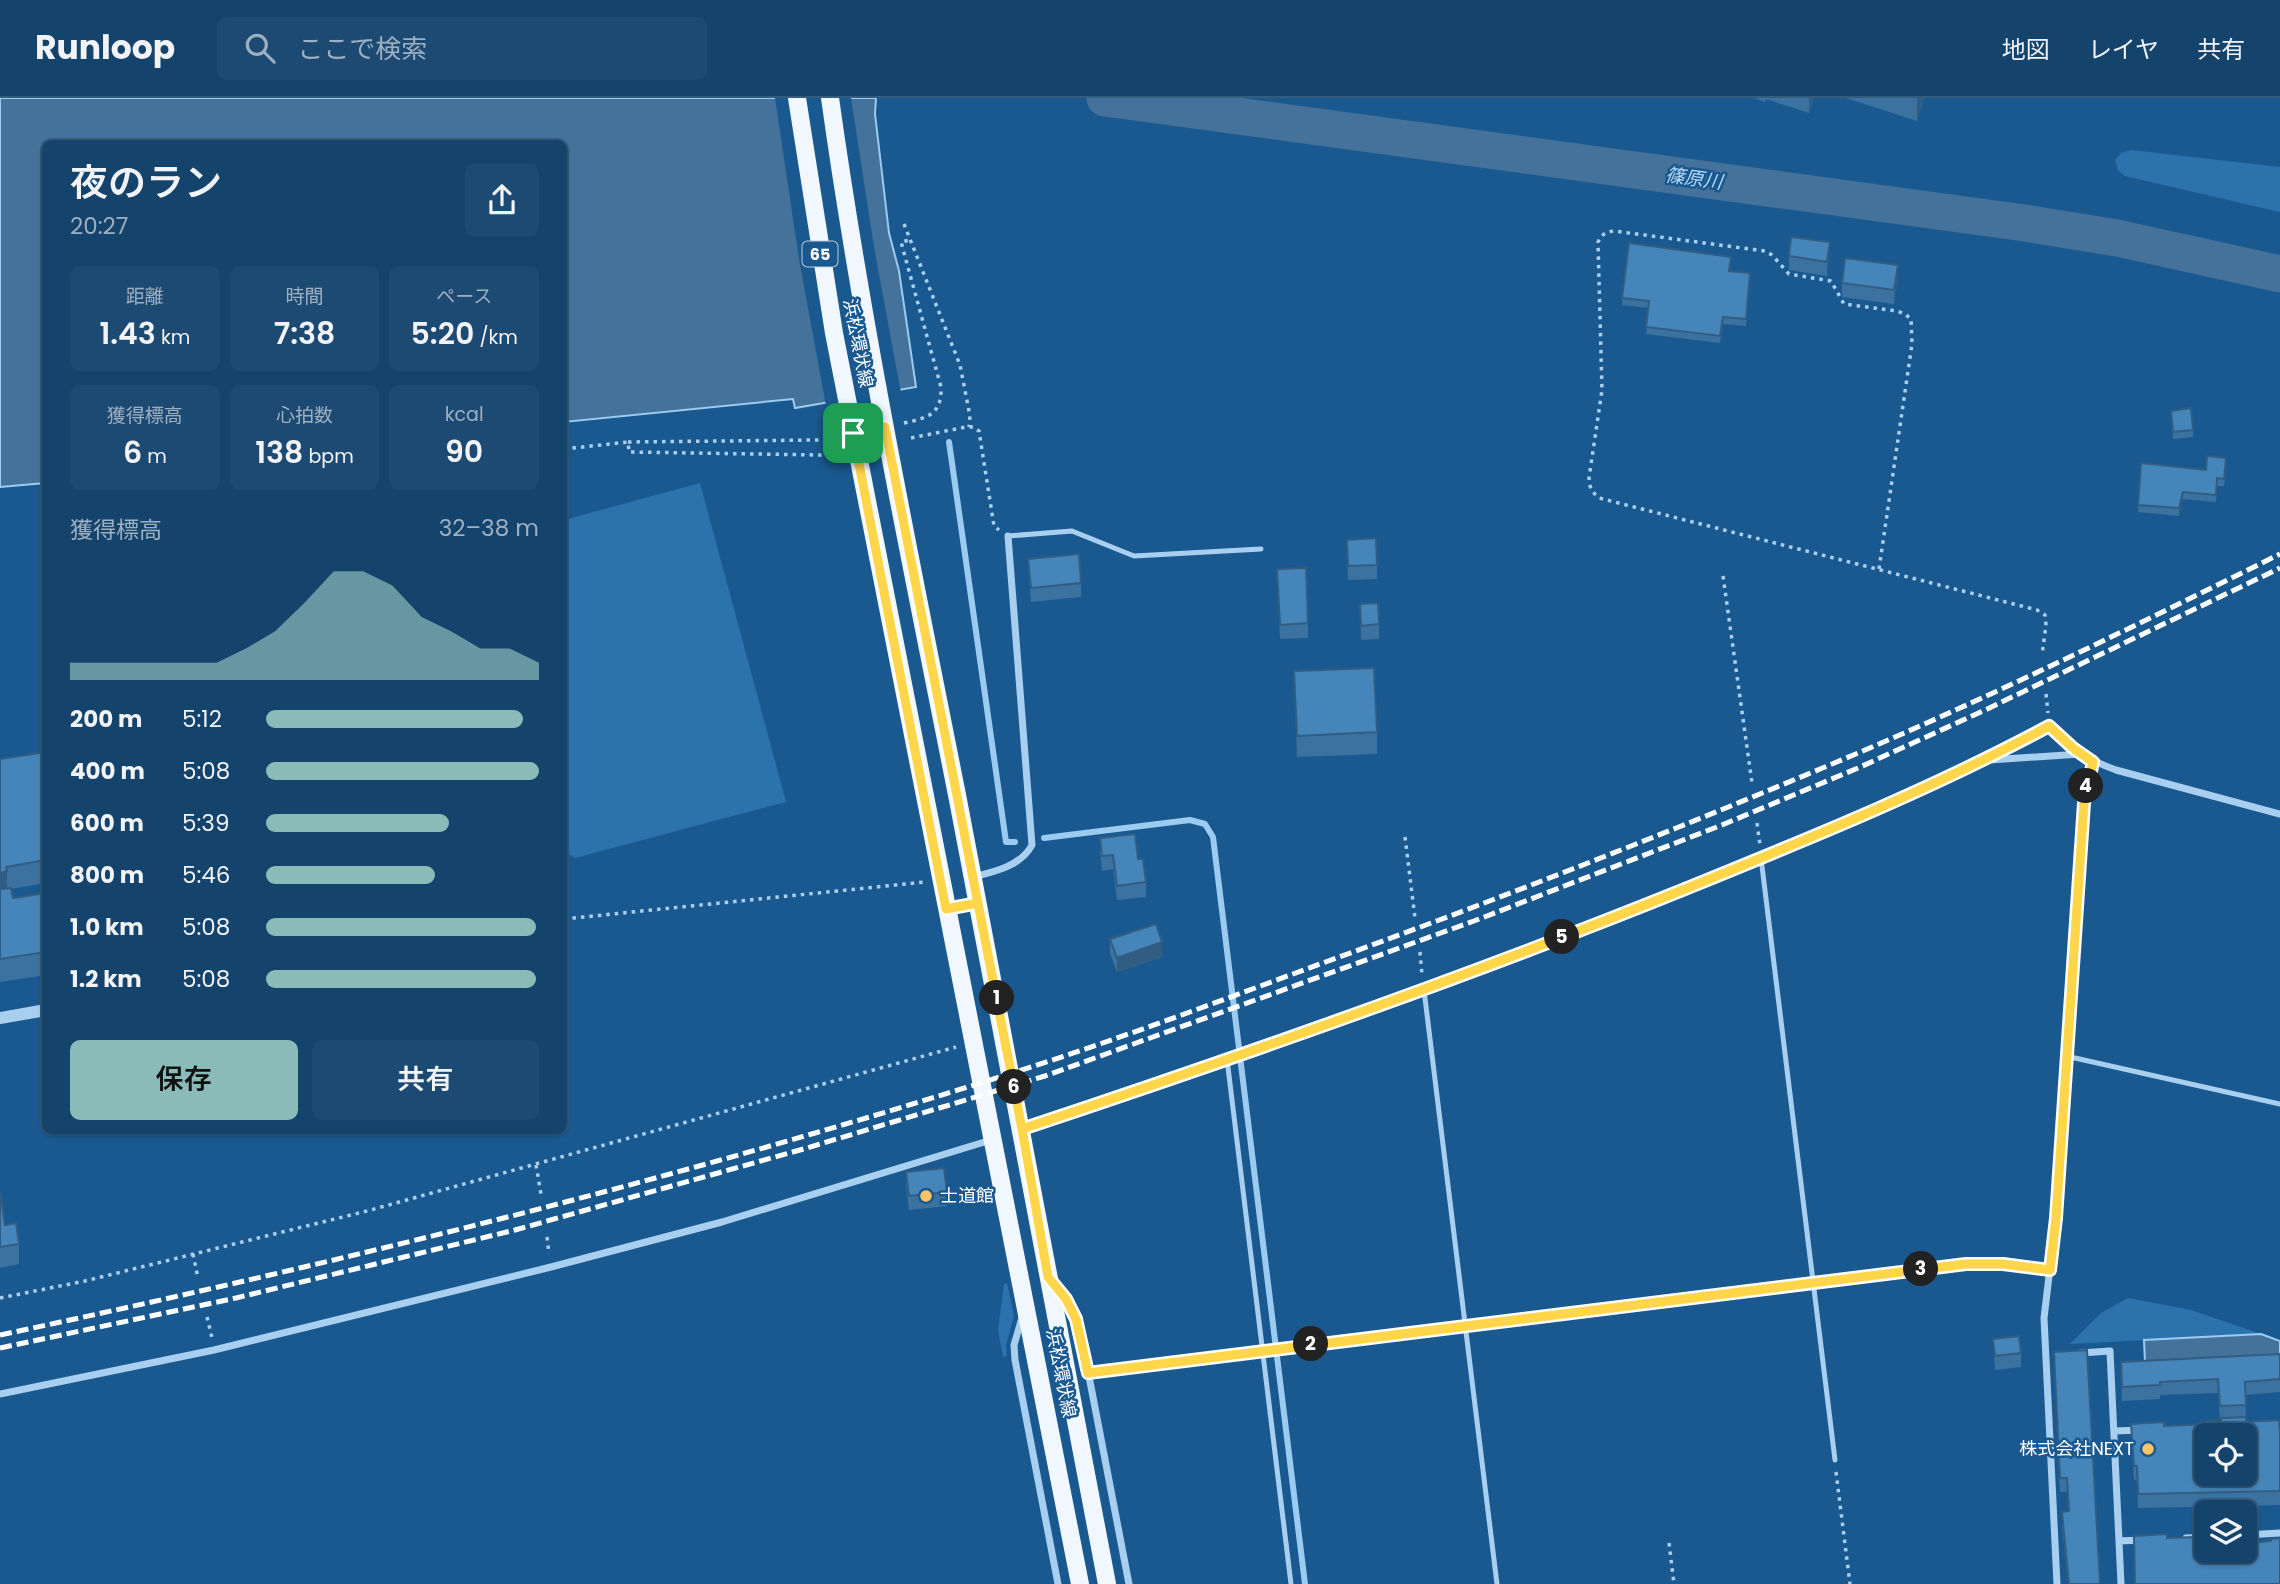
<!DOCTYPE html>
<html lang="ja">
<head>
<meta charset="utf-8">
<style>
	:root { --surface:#14436c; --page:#1d4a72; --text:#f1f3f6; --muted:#9db0c2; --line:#335c7f; --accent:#8bbbb9 }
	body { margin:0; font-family:Poppins,"Noto Sans JP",sans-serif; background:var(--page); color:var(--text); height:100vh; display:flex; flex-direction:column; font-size:26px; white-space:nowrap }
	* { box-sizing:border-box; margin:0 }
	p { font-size:23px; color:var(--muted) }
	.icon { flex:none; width:38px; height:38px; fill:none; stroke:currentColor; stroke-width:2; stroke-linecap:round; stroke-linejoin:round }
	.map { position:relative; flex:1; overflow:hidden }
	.drawer { position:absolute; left:42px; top:42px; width:525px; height:994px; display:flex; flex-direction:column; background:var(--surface); border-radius:10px; box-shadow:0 2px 5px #0004,0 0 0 2px var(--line) }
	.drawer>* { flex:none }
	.controls { position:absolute; left:2194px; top:1325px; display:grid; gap:14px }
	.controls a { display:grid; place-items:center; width:63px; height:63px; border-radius:10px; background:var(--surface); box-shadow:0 2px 5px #0004,0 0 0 2px var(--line); font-size:35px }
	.pin { position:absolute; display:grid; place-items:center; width:60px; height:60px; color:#fff; margin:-30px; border-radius:14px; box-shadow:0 4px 10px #0006 }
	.km { position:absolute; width:35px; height:35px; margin:-18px; border-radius:50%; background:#222; color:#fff; font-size:19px; line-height:35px; text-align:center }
	.round { display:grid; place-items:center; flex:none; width:74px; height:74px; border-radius:10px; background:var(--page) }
	.overview { display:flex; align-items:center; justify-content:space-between; height:119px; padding:0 28px }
	h1 { font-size:38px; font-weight:600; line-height:52px }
	.metrics { display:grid; grid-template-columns:repeat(3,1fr); gap:10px; height:119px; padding:7px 28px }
	.metrics div { display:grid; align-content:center; border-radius:10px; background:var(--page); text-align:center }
	.metrics b { font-size:30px; font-weight:600 }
	.metrics small { font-size:19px; font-weight:400 }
	.metrics p { font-size:19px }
	.chart { height:196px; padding:14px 28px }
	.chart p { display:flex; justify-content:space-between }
	.chart svg { width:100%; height:126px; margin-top:7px; fill:var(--accent); opacity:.7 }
	.action { display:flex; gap:14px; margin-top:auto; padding:14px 28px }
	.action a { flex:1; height:80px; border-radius:10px; background:var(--accent); color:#111; font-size:28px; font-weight:600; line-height:80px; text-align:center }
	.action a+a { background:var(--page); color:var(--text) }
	ul { padding:0 28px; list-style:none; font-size:23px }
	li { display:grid; grid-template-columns:112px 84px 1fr; align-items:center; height:52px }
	li i { height:18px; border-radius:9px; background:var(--accent) }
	header { display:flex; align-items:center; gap:42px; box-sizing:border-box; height:98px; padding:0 35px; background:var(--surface); border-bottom:2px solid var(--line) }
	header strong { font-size:33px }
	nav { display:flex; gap:38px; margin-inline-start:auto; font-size:24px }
	.search { width:490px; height:63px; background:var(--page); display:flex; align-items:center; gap:18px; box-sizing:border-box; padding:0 24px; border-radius:10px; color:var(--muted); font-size:26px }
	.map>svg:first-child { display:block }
</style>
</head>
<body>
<header>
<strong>Runloop</strong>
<div class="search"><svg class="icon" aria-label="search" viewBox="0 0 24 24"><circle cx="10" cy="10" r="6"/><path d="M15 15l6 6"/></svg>ここで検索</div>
<nav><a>地図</a><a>レイヤ</a><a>共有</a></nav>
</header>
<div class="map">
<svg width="2280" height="1486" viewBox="0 0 2280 1486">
	<rect width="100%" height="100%" fill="#1a5990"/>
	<!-- green -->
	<path fill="#2c73ae" d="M2131,52l149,17v45l-155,-36 -7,-6 -3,-10 6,-7z
		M700,385l86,319 -211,56 -11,-6v-332z
		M1007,1185l7,33 -8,29 1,11 -4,1 -5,-27 6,-46z
		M2128,1200l63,12 70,24 -191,10 31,-31z"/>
	<!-- water -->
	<path fill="#45729a" stroke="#9bcbf1" stroke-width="2" d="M0,0h876l-1,16 14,119 10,38 17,116 -121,21 -2,-9 -229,23v-278h-518l-1,339 -45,4z
		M2261,1236l19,7v26l-135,-5 -1,-22z"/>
	<!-- pier -->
	<path fill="#1a5990" d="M775,0h76l23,149 27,146 -75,13 -27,-147z"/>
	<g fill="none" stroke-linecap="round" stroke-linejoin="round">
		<!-- stream -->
		<path stroke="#9bcbf1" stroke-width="6" d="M949,344l57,400h9
			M1044,740l146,-18 15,4 8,13 92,747"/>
		<!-- river -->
		<path stroke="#45729a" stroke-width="37" d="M1105,0l920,125 92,15 163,36"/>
		<!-- path -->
		<path stroke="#a8cfef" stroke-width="3.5" stroke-dasharray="3.5 5" stroke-linecap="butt" d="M904,126l56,141 10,51 -1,11
			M904,325c23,-5 38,-8 37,-36l-40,-145 9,-2
			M911,340l55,-11h7l6,4 15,95 5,4
			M628,344l189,-2 18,-3
			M564,351l64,-7 1,10 192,3 13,-2
			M1879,471l33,-225 -1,-25 -6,-5 -8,-3 -53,-7 -13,-23 -42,-7 -17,-19 -7,-4 -151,-20c-8,1 -12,3 -16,11l4,148 -13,88c0,9 3,14 10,20l438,112 8,5 1,10 -4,30
			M1723,478l29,207
			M2046,596l2,19
			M1757,725l3,22
			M1405,739l10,81
			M564,821l361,-37
			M1420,854l2,23
			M536,1067l5,29
			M547,1139l2,17
			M193,1156l5,24
			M0,1200l85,-17 282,-70 589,-164
			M207,1219l5,21
			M1836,1374l14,112
			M1669,1445l5,41"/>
		<!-- service -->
		<path stroke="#a8cfef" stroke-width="5" d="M1008,438l64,-5 62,25 127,-7
			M1761,760l74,602
			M1424,892l73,594
			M2066,958l214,48
			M1227,961l64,525
			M1088,1275l879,-109h36l47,6"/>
		<!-- minor -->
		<path stroke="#a8cfef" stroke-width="7" d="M1990,662l91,-6
			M973,779c21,-5 48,-11 59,-32l-24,-309
			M1023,1031c223,-75 444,-153 662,-240 123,-50 247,-100 364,-163 22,20 38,34 67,44l164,44
			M1055,1188c14,17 21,33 27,54l47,244
			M1023,1216l-9,31 1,15 43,224
			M2081,1255l29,-2 11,233
			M0,1296l214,-44 337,-83 171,-45 269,-82
			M2114,1333l27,-1
			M2245,1437l35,-2
			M2186,1440l21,-1
			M2119,1443l24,-1
			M2057,1486l-13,-266 12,-100 28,-415 9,-41"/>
		<!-- tertiary -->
		<path stroke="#a8cfef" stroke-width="12" d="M0,920l46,-8"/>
		<!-- primary -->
		<path stroke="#f0f7ff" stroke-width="18" d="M797,0l37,235 246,1251
			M830,0c33,236 82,469 128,702 51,261 98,523 149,784"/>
		<!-- rail -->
		<path stroke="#fff" stroke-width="5" stroke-dasharray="12 5" stroke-linecap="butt" d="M0,1237c349,-74 695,-160 1034,-269 96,-31 191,-67 286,-102 179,-65 356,-134 531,-208 146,-62 288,-132 429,-202
			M0,1250l236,-50 279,-68 292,-82 238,-72 429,-155 248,-96 136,-57 125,-57 297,-143"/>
	</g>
	<!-- wall -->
	<path fill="#3c729f" d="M1754,0h60l-5,15 -43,-14 -1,3z
		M1846,0h78l-7,23z
		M1789,158h41l-3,20 -38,-6z
		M1731,166l-1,7 20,9 -4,46 -23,-2 -3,19 -74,-9 2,-26 -26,-3v-7z
		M1898,181l-4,25 -52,-7v-14z
		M2171,313l22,19v7l-20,2z
		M2226,367l-2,21h-7l-1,16 -33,-3 -4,17 -41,-4v-7l68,-35z
		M1347,442l30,25v14l-29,1z
		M1028,461l53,24v14l-50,5z
		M1277,471l31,54v15l-28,1z
		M1360,506l19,20v15l-18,1z
		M1294,573l83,61v22l-80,3z
		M46,654v131l-35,6 2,9 33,-5v82l-46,7v-223z
		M1100,740l38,21 8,23v15l-29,3 -4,-31 -11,2 -2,-19z
		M1110,841l52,18 -45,15 -7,-18z
		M906,1074l41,20v14l-38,4 -3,-24z
		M0,1094l5,33 14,19v20l-19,4z
		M1993,1241l28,14v14l-26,3z
		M2054,1254l46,232h-32l-6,-58v-14h6l-1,-20h-7z
		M2280,1256v38l-35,3 1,27 34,10v73l-142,3 -1,-28h-3l-3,-56 33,2 47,-2 9,-4 -2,-27 -58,2v4l-38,2 -1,-39z"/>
	<!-- shaded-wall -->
	<path fill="#315d82" d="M1809,0h5l-5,15z
		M1917,0h7l-7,23z
		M1830,144v14l-3,20v-14z
		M1898,167v14l-4,25v-14z
		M2183,394v7l-4,17v-8z
		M7,773v23l-7,2v-23z
		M1162,844v15l-45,15v-14z"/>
	<!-- building -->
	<path fill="#4685b9" stroke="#315d82" stroke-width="2" fill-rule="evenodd" d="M1791,139l39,5 -3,20 -38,-6z
		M1629,145l102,14 -2,14 21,2 -4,46 -23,-2 -3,19 -74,-9 3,-26 -27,-3z
		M1845,160l53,7 -4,25 -52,-7z
		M2191,310l2,22 -20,2 -2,-21z
		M2207,358l19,2 -2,21 -7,-1 -1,17 -33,-3 -4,16 -41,-3 3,-42 65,7z
		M1376,440l1,27 -29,1 -1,-26z
		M1079,456l2,29 -50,5 -3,-29z
		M1306,470l2,55 -28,2 -3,-56z
		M1378,505l1,21 -18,2 -1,-22z
		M1374,570l3,64 -80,4 -3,-65z
		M46,654v108l-40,7 1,4 -7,2v-114z
		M1135,736l3,25h5l3,23 -29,4 -4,-31 -11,1 -2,-18z
		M11,790l2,10 33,-5v59l-46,7v-70z
		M1156,826l6,18 -45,16 -7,-19z
		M944,1070l3,24 -38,4 -3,-24z
		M0,1094l5,33 11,-2 3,21 -19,3z
		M2019,1238l2,17 -26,3 -2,-17z
		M2087,1252l13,234h-31l-7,-72 7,-1 -2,-33h-7l-6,-126z
		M2280,1256v25l-35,3 1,23 -26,1 -2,-27 -58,3v3l-38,2 -1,-25z
		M2246,1319v5l33,-2 1,12v59l-142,3 -1,-28h-3l-3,-42 33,-2v4l47,-2v-3l10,-1v-2zM2207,1337h38v39h-38z
		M2167,1436v4l28,-1v9l12,-1v5h38v-7l26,-2v-2l9,-1v46h-145l-1,-48z"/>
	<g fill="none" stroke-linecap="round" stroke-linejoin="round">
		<defs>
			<path id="route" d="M853,335l93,476 32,-6 44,226 26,148 18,22 10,20 12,54 878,-109h37l47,6 6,-52 28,-415 9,-41 -20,-14 -24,-22c-117,63 -241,113 -364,163 -218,88 -440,166 -663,240l-137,-702 -32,6"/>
		</defs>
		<!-- route casing -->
		<use href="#route" stroke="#fff" stroke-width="14"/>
		<!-- route -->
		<use href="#route" stroke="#ffd54a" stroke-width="9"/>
	</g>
	<!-- markers -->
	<g fill="#ffc466" stroke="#1a5990" stroke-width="2.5">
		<circle cx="926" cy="1098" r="7"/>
		<circle cx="2148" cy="1351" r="7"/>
	</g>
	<g text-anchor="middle" stroke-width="5" stroke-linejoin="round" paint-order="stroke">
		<!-- shield labels -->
		<rect fill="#1a5990" stroke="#bacdde" stroke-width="2" x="802.5" y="143.5" width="35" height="25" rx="5"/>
		<g font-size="16" font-weight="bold" fill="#fff">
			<text x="820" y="162">65</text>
		</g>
		<!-- street labels -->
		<g font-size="18" fill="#fff" stroke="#1a5990">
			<text transform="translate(858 245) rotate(79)" y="6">浜松環状線</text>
			<text transform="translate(1061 1275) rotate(79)" y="6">浜松環状線</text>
		</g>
		<!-- poi labels -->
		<g font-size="18" fill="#fff" stroke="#1a5990" text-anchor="start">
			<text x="940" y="1104">士道館</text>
			<text x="2134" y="1357" text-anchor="end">株式会社NEXT</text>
		</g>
		<!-- water labels -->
		<g font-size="19" font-style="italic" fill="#b4d8f6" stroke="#1a5990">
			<text transform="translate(1694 80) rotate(8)" y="7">篠原川</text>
		</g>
	</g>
</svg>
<div class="controls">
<a><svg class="icon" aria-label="locate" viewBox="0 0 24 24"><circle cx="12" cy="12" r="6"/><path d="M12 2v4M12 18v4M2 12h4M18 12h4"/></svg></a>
<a><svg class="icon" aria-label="layers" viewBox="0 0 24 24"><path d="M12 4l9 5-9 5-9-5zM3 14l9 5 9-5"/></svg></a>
</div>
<div class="pin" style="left:853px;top:335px;background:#1e9e55"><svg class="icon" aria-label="arrive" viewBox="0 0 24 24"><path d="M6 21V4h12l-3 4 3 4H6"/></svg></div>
<b class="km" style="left:997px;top:900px">1</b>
<b class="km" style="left:1311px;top:1246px">2</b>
<b class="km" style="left:1921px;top:1171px">3</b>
<b class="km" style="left:2086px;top:688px">4</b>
<b class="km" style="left:1562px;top:839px">5</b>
<b class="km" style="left:1014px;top:989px">6</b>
<section class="drawer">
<div class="overview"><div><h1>夜のラン</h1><p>20:27</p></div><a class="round"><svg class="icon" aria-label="share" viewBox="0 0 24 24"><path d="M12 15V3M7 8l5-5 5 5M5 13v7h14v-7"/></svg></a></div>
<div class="metrics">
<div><p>距離</p><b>1.43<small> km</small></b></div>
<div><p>時間</p><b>7:38</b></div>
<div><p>ペース</p><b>5:20<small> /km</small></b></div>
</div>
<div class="metrics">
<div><p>獲得標高</p><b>6<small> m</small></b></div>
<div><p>心拍数</p><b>138<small> bpm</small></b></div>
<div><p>kcal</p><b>90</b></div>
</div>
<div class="chart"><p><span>獲得標高</span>32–38 m</p>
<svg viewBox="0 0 160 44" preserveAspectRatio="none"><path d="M0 44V38L10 38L20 38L30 38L40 38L50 38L60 33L70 27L80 17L90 6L100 6L110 11L120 22L130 27L140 33L150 33L160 38V44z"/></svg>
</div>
<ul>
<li><b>200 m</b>5:12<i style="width:94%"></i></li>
<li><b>400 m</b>5:08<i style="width:100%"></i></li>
<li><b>600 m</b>5:39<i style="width:67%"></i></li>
<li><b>800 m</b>5:46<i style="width:62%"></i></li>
<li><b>1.0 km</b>5:08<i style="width:99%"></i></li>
<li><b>1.2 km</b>5:08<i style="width:99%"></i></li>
</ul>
<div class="action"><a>保存</a><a>共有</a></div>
</section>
</div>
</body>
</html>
